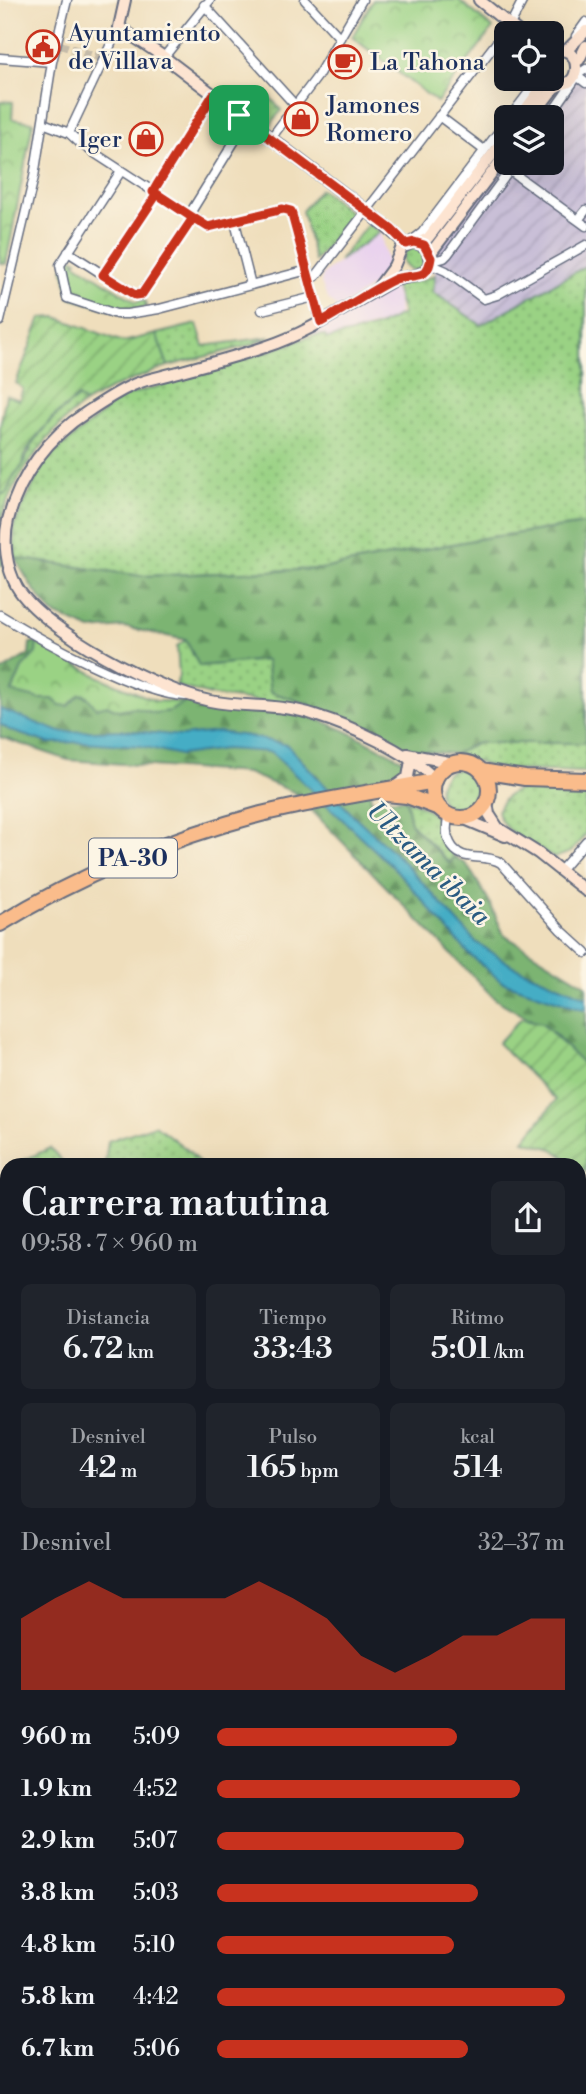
<!DOCTYPE html>
<html lang="es">
<head>
<meta charset="utf-8">
<style>
	:root { --surface:#171b24; --page:#20242c; --text:#f1f3f6; --muted:#9ea1a6; --accent:#c8321e }
	body { margin:0; font-family:"Libre Bodoni",serif; background:var(--page); color:var(--text); height:100vh; display:flex; flex-direction:column; font-size:26px; white-space:nowrap }
	* { box-sizing:border-box; margin:0 }
	p { font-size:23px; color:var(--muted) }
	.icon { flex:none; width:38px; height:38px; fill:none; stroke:currentColor; stroke-width:2; stroke-linecap:round; stroke-linejoin:round }
	.map { position:relative; flex:1; overflow:hidden }
	.details { position:absolute; left:0px; top:1158px; width:586px; height:936px; display:flex; flex-direction:column; background:var(--surface); border-radius:21px 21px 0 0; box-shadow:0 7px 28px #0002 }
	.details>* { flex:none }
	.buttons { position:absolute; left:494px; top:21px; display:grid; gap:14px }
	.buttons a { display:grid; place-items:center; width:70px; height:70px; border-radius:10px; background:var(--surface); box-shadow:0 7px 28px #0002; font-size:35px }
	.pin { position:absolute; display:grid; place-items:center; width:60px; height:60px; color:#fff; margin:-30px; border-radius:14px; box-shadow:0 4px 10px #0006 }
	.round { display:grid; place-items:center; flex:none; width:74px; height:74px; border-radius:10px; background:var(--page) }
	.head { display:flex; align-items:center; justify-content:space-between; height:119px; padding:0 21px }
	h1 { font-size:38px; font-weight:600; line-height:52px }
	.stats { display:grid; grid-template-columns:repeat(3,1fr); gap:10px; height:119px; padding:7px 21px }
	.stats div { display:grid; align-content:center; border-radius:10px; background:var(--page); text-align:center }
	.stats b { font-size:30px; font-weight:600 }
	.stats small { font-size:19px; font-weight:400 }
	.stats p { font-size:19px }
	.chart { height:196px; padding:14px 21px }
	.chart p { display:flex; justify-content:space-between }
	.chart svg { width:100%; height:126px; margin-top:7px; fill:var(--accent); opacity:.7 }
	ul { padding:0 21px; list-style:none; font-size:23px }
	li { display:grid; grid-template-columns:112px 84px 1fr; align-items:center; height:52px }
	li i { height:18px; border-radius:9px; background:var(--accent) }
	.map>svg:first-child { display:block }
</style>
</head>
<body>
<div class="map">
<svg width="586" height="2094" viewBox="0 0 586 2094">
	<defs>
		<pattern id="industrial-furrows" width="10" height="10" patternUnits="userSpaceOnUse" patternTransform="scale(1.75)"><rect width="10" height="10" fill="#c9bfd7"/><path d="M-1 1l2-2M0 10L10 0M9 11l2-2" fill="none" stroke="#aca4bb"/></pattern>
		<pattern id="grass-dots" width="8" height="8" patternUnits="userSpaceOnUse" patternTransform="scale(1.75)"><rect width="8" height="8" fill="#9ad284"/><path d="M2 2h.1M6 6h.1" fill="none" stroke="#7dab6f" stroke-width="1.8" stroke-linecap="round"/></pattern>
		<pattern id="forest-firs" width="22" height="20" patternUnits="userSpaceOnUse" patternTransform="scale(1.75)"><rect width="22" height="20" fill="#7bb472"/><path d="M5 1l3.5 6h-7zM16 11l3.5 6h-7z" fill="#649361"/></pattern>
		<pattern id="park-crowns" width="20" height="18" patternUnits="userSpaceOnUse" patternTransform="scale(1.75)"><rect width="20" height="18" fill="#9ad284"/><path d="M2 6a3 3 0 1 1 6 0M12 15a3 3 0 1 1 6 0" fill="none" stroke="#7dab6f"/></pattern>
		<pattern id="garden-furrows" width="10" height="10" patternUnits="userSpaceOnUse" patternTransform="scale(1.75)"><rect width="10" height="10" fill="#9ad284"/><path d="M-1 1l2-2M0 10L10 0M9 11l2-2" fill="none" stroke="#7dab6f"/></pattern>
	</defs>
	<rect width="100%" height="100%" fill="#fcf5e5"/>
	<filter id="ink" filterUnits="userSpaceOnUse"><feTurbulence type="fractalNoise" baseFrequency=".0143" numOctaves="2"/><feDisplacementMap in="SourceGraphic" scale="14" xChannelSelector="R" yChannelSelector="G"/><feConvolveMatrix kernelMatrix="1 2 1 2 8 2 1 2 1" color-interpolation-filters="sRGB"/></filter>
	<filter id="wash" filterUnits="userSpaceOnUse"><feTurbulence type="fractalNoise" baseFrequency=".00686" numOctaves="4" result="noise"/><feDisplacementMap in="SourceGraphic" scale="28" xChannelSelector="R" yChannelSelector="G"/><feGaussianBlur stdDeviation="1.57" result="paint"/><feColorMatrix in="noise" values="0 0 0 0 0 0 0 0 0 0 0 0 0 0 0 0 0 1.4 0 .05"/><feComposite in="paint" operator="in"/></filter>
	<g filter="url(#wash)">
		<rect width="100%" height="100%" fill="#efdebc"/>
		<!-- built -->
		<path fill="#e9d2ee" d="M380,232l8,33 -2,7 -12,13 -36,24 -11,-11 -6,-16 2,-8z
			M392,284l6,17 1,13 -13,8 -58,17 -4,-5 -10,1 -1,-2z"/>
		<!-- industrial -->
		<path fill="url(#industrial-furrows)" d="M586,54v212l-106,59 -47,-33 4,-45 69,-84h45v-46h-13z"/>
		<!-- grass -->
		<path fill="url(#grass-dots)" stroke="#5a8071" stroke-width="2" d="M268,95l13,15 -12,17 -16,-14z
			M320,189l32,25 -37,47 -13,-50z
			M403 259a11 11 0 1 1 22 0a11 11 0 1 1-22 0Z
			M586,266v258l-102,14 -163,31 -179,7 -127,-18 -1,-33 31,-64 77,-64 78,-23 112,-38 12,-1 4,4 48,-12 27,-13 -9,-31 26,-2 15,-6 -2,17 48,33z
			M197,324l7,22 66,-9 -19,8 -83,21 -12,-32z
			M79,397l6,6c-33,25 -84,86 -85,130 0,11 3,23 4,33l-4,-1v-70l7,-3c2,-5 4,-11 7,-15 3,-5 8,-9 10,-14 12,-31 28,-45 55,-66z
			M186,640l14,26 67,-6 3,32 40,12 2,4 -97,-12 -39,-10 3,-11 -2,-29z
			M478,743h108v29l-75,-2 -19,-3 -38,-13z
			M439 790a21 21 0 1 1 42 0a21 21 0 1 1-42 0Z
			M532,787l54,1v46l-15,18 -17,6c-19,-12 -52,-25 -57,-47 8,-17 16,-21 35,-24z
			M406,799c14,6 29,12 35,28 6,13 1,18 14,30l-5,6 -39,-39z
			M155,1125l34,26 12,14h-109l13,-2 3,-22z
			M50,1148l16,17h-52z
			M586,1466v147l-7,-11v-130z
			M585,1915l1,179h-105l3,-6h95v-160z"/>
		<!-- forest -->
		<path fill="url(#forest-firs)" stroke="#4b7268" stroke-width="2" d="M586,524v219h-108l-24,11 -39,-4 -16,-2 -87,-40 -2,-4 -40,-12 -4,-32 -67,6 -13,-26 -62,-13 -33,3 -39,-17 -20,-26 -17,-29 127,18 179,-7 163,-31z
			M30,643h7l-1,10 -14,15 -10,23 41,8 7,6 20,-11 38,16 16,-3 20,6 16,-2 14,-9c39,8 80,4 118,13 36,9 71,30 104,46l1,7c-9,12 -23,14 -37,17l1,15 35,-1 5,25 38,39 6,-6 12,8 21,34 16,36 82,50v84l-31,-35 -60,-35 -201,-207 -47,-19 -179,-13 -68,-23v-65l29,-18z
			M579,1602l7,11v71l-7,11z
			M579,1705l7,17v200l-5,-4 -2,1z
			M0,1963l7,7 -7,87z
			M273,2088h211l-3,6h-224z"/>
		<!-- park -->
		<path fill="url(#park-crowns)" stroke="#5a8071" stroke-width="2" d="M373,0h86l34,28 -56,74 -85,-65z
			M0,101l13,1 -1,17 21,3 -27,142 -6,-1z
			M368,224l12,8 -41,29z
			M71,258l6,2 -2,3 61,39 9,-2 1,7 -26,5 -50,-14 -7,-30z
			M37,643l60,33 59,25 28,1 -14,9 -16,2 -20,-6 -16,3 -11,-5 -11,3 -10,-13 -6,-1 -12,12 -8,-1 -7,-6h-13l-28,-7 10,-24 14,-15z"/>
		<!-- garden -->
		<path fill="url(#garden-furrows)" stroke="#5a8071" stroke-width="2" d="M56,317l67,25 33,-8 12,32 -54,21 -29,16 -7,-6 -26,21 -16,19 -11,17 -2,11 -9,10 -7,17 -7,3v-68l6,-32 13,5 4,-11 -7,-6 25,-65z
			M521,1018l21,5 44,44v105l-33,-23 -29,-8 32,-41 -58,-57z"/>
		<!-- water -->
		<path fill="#45adc5" stroke="#306e92" stroke-width="2" d="M0,709l60,23 64,-2 58,6 36,-4 30,4 39,9 64,68 50,46 75,83 37,24 73,31v13l-84,-28 -33,-28 -72,-83 -126,-119 -46,-3 -45,6 -39,-9 -58,-4 -35,1 -37,-12 -11,-7z"/>
	</g>
	<g filter="url(#ink)">
		<g fill="none" stroke-linecap="round" stroke-linejoin="round">
			<!-- street-tunnel -->
			<path stroke="#c5bba9" stroke-width="8" stroke-dasharray="8 4" stroke-linecap="butt" d="M60,45l45,14"/>
			<defs>
				<path id="street" d="M305,0l35,38
					M204,5l91,100
					M576,36l10,-14
					M164,57l46,-57
					M0,58l52,4
					M580,73l6,-4
					M578,77l8,6
					M439,116l45,34
					M510,117l29,-38
					M549,117l25,-36
					M43,123l26,10 13,12 126,82 75,-18 8,2 30,111
					M69,133l50,-106
					M271,138l46,-61 45,-77
					M509,170l77,56
					M121,171l-61,94 7,33 49,16h11l32,-5 149,-39
					M153,192l60,-97
					M189,215l58,-94
					M578,220l8,-10
					M235,222l16,63
					M410,242l12,-9 84,-111
					M68,252l67,43 5,1 53,-78
					M430,262l14,-4 4,-4 67,-91
					M430,264l16,7 38,28 13,-4 89,-50
					M103,275l54,-81
					M311,280l5,-4 194,-251 13,-25
					M262,310l52,-13
					M0,321l34,-144 18,-115 15,-62
					M0,615c41,25 140,80 185,81
					M449,815c-3,10 -4,19 1,28 11,22 35,9 51,20l60,67 25,23
					M561,870l25,-29"/>
				<path id="secondary" d="M125,0l-6,27 45,30 208,158 34,29
					M479,0l41,33
					M567,50l19,-19
					M551,56l11,-6c24,3 15,49 -11,28
					M579,60l7,-14
					M520,117l28,-38
					M532,117l22,-29 8,-4
					M418,243l10,-5 78,-101
					M430,254l76,-100
					M377,289l17,-23 8,-19 12,-5 13,6 3,14c-6,18 -24,13 -38,19 -42,23 -81,51 -127,66 -30,10 -61,18 -91,26 -13,4 -29,6 -41,12 -16,7 -31,17 -46,27 -38,24 -68,64 -79,108 -5,22 -2,47 9,67 26,44 143,104 193,114 35,7 71,2 105,14 38,12 92,36 120,64
					M407,754l47,9
					M396,786l12,-9 3,-17
					M487,801l2,13 9,14 40,25 48,38
					M462,818l43,18"/>
				<path id="highway" d="M433 790a28 28 0 1 1 56 0a28 28 0 1 1-56 0Z
					M481,771l44,7 61,2
					M386,794l21,2 32,12
					M0,924c80,-49 171,-86 261,-110 57,-14 116,-23 174,-33"/>
			</defs>
			<!-- street casing -->
			<use href="#street" stroke="#656c7f" stroke-width="11"/>
			<!-- secondary casing -->
			<use href="#secondary" stroke="#656c7f" stroke-width="14"/>
			<!-- highway casing -->
			<use href="#highway" stroke="#656c7f" stroke-width="18"/>
			<!-- street -->
			<use href="#street" stroke="#fff" stroke-width="8"/>
			<!-- secondary -->
			<use href="#secondary" stroke="#fde4d1" stroke-width="10"/>
			<!-- highway -->
			<use href="#highway" stroke="#fabc8b" stroke-width="14"/>
		</g>
	</g>
	<g fill="none" stroke-linecap="round" stroke-linejoin="round" filter="url(#ink)">
		<defs>
			<path id="route" d="M239,115l-26,-20 -56,90 -4,7 4,2 36,24 -51,76 -7,1 -32,-20 54,-81 32,21 19,12 75,-18 8,2 30,111c24,-13 47,-30 72,-42 10,-5 23,-2 31,-7 5,-4 6,-9 7,-15l-7,-13 -10,-3 -8,2 -15,-15 -152,-114"/>
		</defs>
		<!-- route casing -->
		<use href="#route" stroke="#fff" stroke-width="14"/>
		<!-- route -->
		<use href="#route" stroke="#c8321e" stroke-width="9"/>
	</g>
	<!-- icons -->
	<defs>
		<symbol id="civic-ring" viewBox="-11 -11 22 22"><circle r="9.5" fill="#fcf5e5" stroke="#c8321e" stroke-width="1.5"/><path d="M-.6-6.5H3V-4.5H.6V-3L4-1V1h2V6H-6V1h2V-1L-.6-3ZM-1.2 2.5V6h2.4V2.5Z" fill="#c8321e"/></symbol>
		<symbol id="cafe-ring" viewBox="-11 -11 22 22"><circle r="9.5" fill="#fcf5e5" stroke="#c8321e" stroke-width="1.5"/><path d="M-5.5-4.5H6V0H3Q3 3.5 0 3.5H-2.5Q-5.5 3.5-5.5 0ZM3-3.2v2h1.7v-2ZM-6 4.5H4V6H-6Z" fill="#c8321e"/></symbol>
		<symbol id="shop-ring" viewBox="-11 -11 22 22"><circle r="9.5" fill="#fcf5e5" stroke="#c8321e" stroke-width="1.5"/><path d="M-5-2.5h2.3a2.7 3.5 0 0 1 5.4 0H5L5.5 6h-11ZM-1.5-2.5h3a1.5 2.3 0 0 0-3 0Z" fill="#c8321e"/></symbol>
	</defs>
	<g fill-rule="evenodd">
		<use href="#civic-ring" x="24" y="28" width="38" height="38"/>
		<use href="#cafe-ring" x="326" y="43" width="38" height="38"/>
		<use href="#shop-ring" x="282" y="100" width="38" height="38"/>
		<use href="#shop-ring" x="127" y="120" width="38" height="38"/>
	</g>
	<g text-anchor="middle" stroke-width="5" stroke-linejoin="round" paint-order="stroke">
		<!-- shield labels -->
		<rect fill="#fcf5e5" stroke="#5e6a86" stroke-width="2" x="89" y="838.5" width="88" height="39" rx="5"/>
		<g font-size="23" font-weight="bold" fill="#1b2f5e">
			<text x="133" y="866">PA-30</text>
		</g>
		<!-- poi labels -->
		<g font-size="24" fill="#1b2f5e" stroke="#fcf5e5" text-anchor="start">
			<text x="68" y="41">Ayuntamiento<tspan x="68" dy="28">de Villava</tspan></text>
			<text x="370" y="70">La Tahona</text>
			<text x="326" y="113">Jamones<tspan x="326" dy="28">Romero</tspan></text>
			<text x="122" y="147" text-anchor="end">Iger</text>
		</g>
		<!-- water labels -->
		<g font-size="26" font-style="italic" fill="#2a5b82" stroke="#fcf5e5">
			<text transform="translate(429 863) rotate(45)" y="9">Ultzama ibaia</text>
		</g>
	</g>
</svg>
<div class="buttons">
<a><svg class="icon" aria-label="locate" viewBox="0 0 24 24"><circle cx="12" cy="12" r="6"/><path d="M12 2v4M12 18v4M2 12h4M18 12h4"/></svg></a>
<a><svg class="icon" aria-label="layers" viewBox="0 0 24 24"><path d="M12 4l9 5-9 5-9-5zM3 14l9 5 9-5"/></svg></a>
</div>
<div class="pin" style="left:239px;top:115px;background:#1e9e55"><svg class="icon" aria-label="arrive" viewBox="0 0 24 24"><path d="M6 21V4h12l-3 4 3 4H6"/></svg></div>
<section class="details">
<div class="head"><div><h1>Carrera matutina</h1><p>09:58 · 7 × 960 m</p></div><a class="round"><svg class="icon" aria-label="share" viewBox="0 0 24 24"><path d="M12 15V3M7 8l5-5 5 5M5 13v7h14v-7"/></svg></a></div>
<div class="stats">
<div><p>Distancia</p><b>6.72<small> km</small></b></div>
<div><p>Tiempo</p><b>33:43</b></div>
<div><p>Ritmo</p><b>5:01<small> /km</small></b></div>
</div>
<div class="stats">
<div><p>Desnivel</p><b>42<small> m</small></b></div>
<div><p>Pulso</p><b>165<small> bpm</small></b></div>
<div><p>kcal</p><b>514</b></div>
</div>
<div class="chart"><p><span>Desnivel</span>32–37 m</p>
<svg viewBox="0 0 160 44" preserveAspectRatio="none"><path d="M0 44V19L10 12L20 6L30 12L40 12L50 12L60 12L70 6L80 12L90 19L100 32L110 38L120 32L130 25L140 25L150 19L160 19V44z"/></svg>
</div>
<ul>
<li><b>960 m</b>5:09<i style="width:69%"></i></li>
<li><b>1.9 km</b>4:52<i style="width:87%"></i></li>
<li><b>2.9 km</b>5:07<i style="width:71%"></i></li>
<li><b>3.8 km</b>5:03<i style="width:75%"></i></li>
<li><b>4.8 km</b>5:10<i style="width:68%"></i></li>
<li><b>5.8 km</b>4:42<i style="width:100%"></i></li>
<li><b>6.7 km</b>5:06<i style="width:72%"></i></li>
</ul>
</section>
</div>
</body>
</html>
